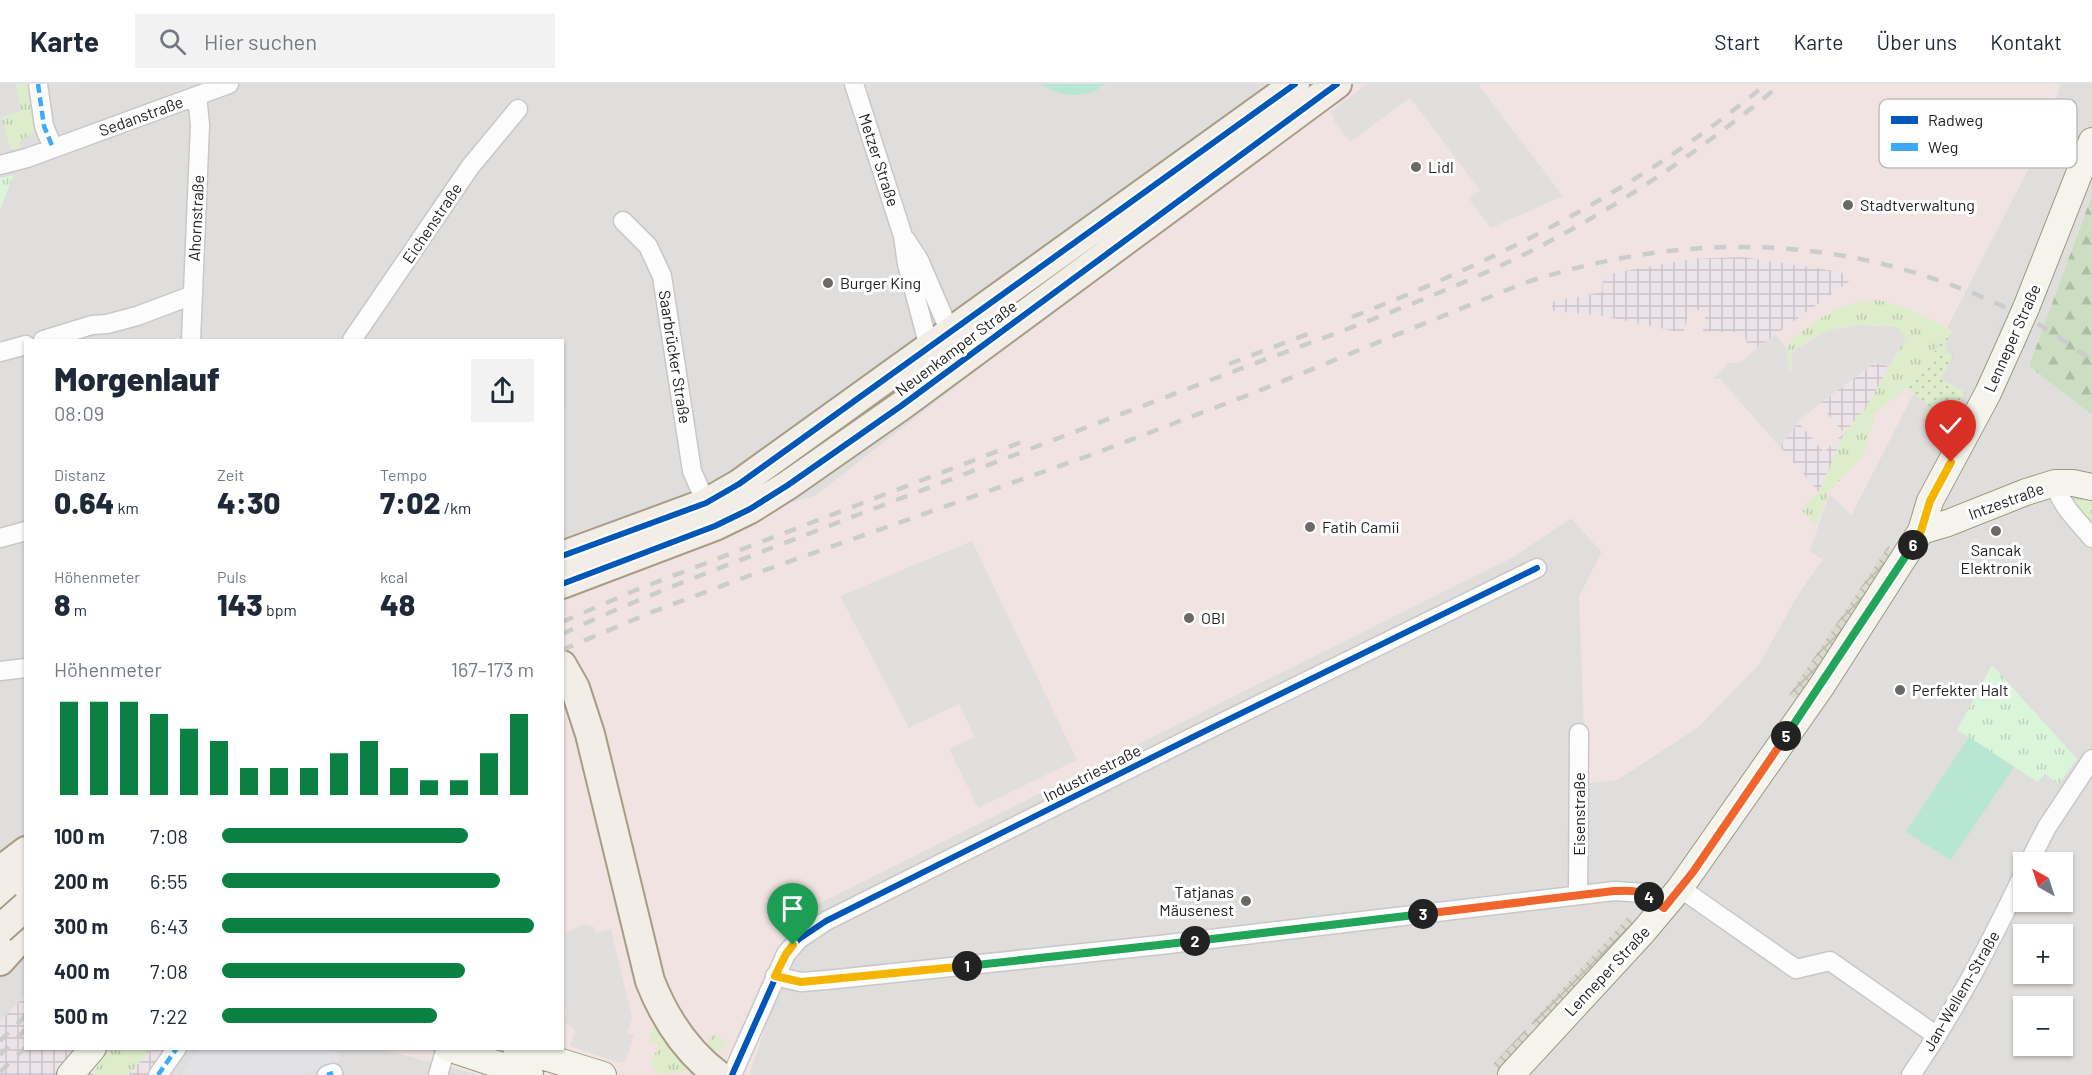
<!DOCTYPE html>
<html lang="de">
<head>
<meta charset="utf-8">
<style>
	:root { --surface:#fff; --page:#f2f2f3; --text:#1f2937; --muted:#747a83; --line:#e0e1e3; --accent:#0b8043 }
	body { margin:0; font-family:Barlow,sans-serif; background:var(--page); color:var(--text); height:100vh; display:flex; flex-direction:column; font-size:22px; white-space:nowrap }
	* { box-sizing:border-box; margin:0 }
	p { font-size:20px; color:var(--muted) }
	.icon { flex:none; width:33px; height:33px; fill:none; stroke:currentColor; stroke-width:2; stroke-linecap:round; stroke-linejoin:round }
	.map { position:relative; flex:1; overflow:hidden }
	.drawer { position:absolute; left:24px; top:255px; width:540px; height:711px; display:flex; flex-direction:column; background:var(--surface); border-radius:0px; box-shadow:0 2px 4px #0004 }
	.drawer>* { flex:none }
	.needle { width:39px; rotate:321deg }
	.buttons { position:absolute; left:2013px; top:768px; display:grid; gap:12px }
	.buttons a { display:grid; place-items:center; width:60px; height:60px; border-radius:0px; background:var(--surface); box-shadow:0 2px 4px #0004; font-size:30px }
	.pin { position:absolute; display:grid; place-items:center; width:51px; height:51px; color:#fff; margin:-62px -26px; border-radius:50% 50% 50% 0; rotate:-45deg; box-shadow:0 0 6px #0007 }
	.pin .icon { rotate:45deg }
	.km { position:absolute; width:30px; height:30px; margin:-15px; border-radius:50%; background:#222; color:#fff; font-size:16px; line-height:30px; text-align:center }
	.round { display:grid; place-items:center; flex:none; width:63px; height:63px; border-radius:0px; background:var(--page) }
	.head { display:flex; align-items:center; justify-content:space-between; height:102px; padding:0 30px }
	h1 { font-size:33px; font-weight:800; line-height:45px }
	.stats { display:grid; grid-template-columns:repeat(3,1fr); gap:9px; height:102px; padding:6px 30px }
	.stats div { display:grid; align-content:center }
	.stats b { font-size:30px; font-weight:800 }
	.stats small { font-size:16px; font-weight:400 }
	.stats p { font-size:16px }
	.chart { height:168px; padding:12px 30px }
	.chart p { display:flex; justify-content:space-between }
	.chart svg { width:100%; height:108px; margin-top:6px; stroke:var(--accent); stroke-width:6 }
	ul { padding:0 30px; list-style:none; font-size:20px }
	li { display:grid; grid-template-columns:96px 72px 1fr; align-items:center; height:45px }
	li i { height:15px; border-radius:8px; background:var(--accent) }
	header { display:flex; align-items:center; gap:36px; box-sizing:border-box; height:84px; padding:0 30px; background:var(--surface); border-bottom:2px solid var(--line) }
	header strong { font-size:28px }
	nav { display:flex; gap:33px; margin-inline-start:auto; font-size:21px }
	.search { width:420px; height:54px; background:var(--page); display:flex; align-items:center; gap:15px; box-sizing:border-box; padding:0 21px; border-radius:0px; color:var(--muted); font-size:22px }
	.map>svg:first-child { display:block }
</style>
</head>
<body>
<header>
<strong>Karte</strong>
<div class="search"><svg class="icon" aria-label="search" viewBox="0 0 24 24"><circle cx="10" cy="10" r="6"/><path d="M15 15l6 6"/></svg>Hier suchen</div>
<nav><a>Start</a><a>Karte</a><a>Über uns</a><a>Kontakt</a></nav>
</header>
<div class="map">
<svg width="2092" height="991" viewBox="0 0 2092 991">
	<defs>
		<pattern id="industrial-grid" width="8" height="8" patternUnits="userSpaceOnUse" patternTransform="scale(1.5)"><rect width="8" height="8" fill="#ede4e9"/><path d="M0 4h8M4 0v8" fill="none" stroke="#cbc3c8"/></pattern>
		<pattern id="construction-cross-hatch" width="8" height="8" patternUnits="userSpaceOnUse" patternTransform="scale(1.5)"><rect width="8" height="8" fill="#d9d9cd"/><path d="M0 0l8 8M0 8l8-8" fill="none" stroke="#babab0"/></pattern>
		<pattern id="grass-tufts" width="24" height="20" patternUnits="userSpaceOnUse" patternTransform="scale(1.5)"><rect width="24" height="20" fill="#ddeccb"/><path d="M3 7l-1-3M5 7V3M7 7l1-3M15 17l-1-3M17 17v-4M19 17l1-3" fill="none" stroke="#bdcaae"/></pattern>
		<pattern id="forest-firs" width="22" height="20" patternUnits="userSpaceOnUse" patternTransform="scale(1.5)"><rect width="22" height="20" fill="#cbdec1"/><path d="M5 1l3.5 6h-7zM16 11l3.5 6h-7z" fill="#aebea6"/></pattern>
		<pattern id="park-tufts" width="24" height="20" patternUnits="userSpaceOnUse" patternTransform="scale(1.5)"><rect width="24" height="20" fill="#daf5da"/><path d="M3 7l-1-3M5 7V3M7 7l1-3M15 17l-1-3M17 17v-4M19 17l1-3" fill="none" stroke="#bbd2bb"/></pattern>
		<pattern id="garden-dots" width="8" height="8" patternUnits="userSpaceOnUse" patternTransform="scale(1.5)"><rect width="8" height="8" fill="#ddeccb"/><path d="M2 2h.1M6 6h.1" fill="none" stroke="#bdcaae" stroke-width="1.8" stroke-linecap="round"/></pattern>
	</defs>
	<rect width="100%" height="100%" fill="#f0eeeb"/>
	<!-- residential -->
	<path fill="#dfdedc" fill-rule="evenodd" d="M0,0h1347l-532,412 -160,44 -92,58 -1,-258h-536v656l-26,25z
		M2060,0h32v111l-63,171 63,49v660h-1343l55,-164 374,-189 335,-165 58,-39 31,34 -23,45 38,183 81,-53 61,-63 38,-68 47,-67 205,-401zM2024,778h38v40h-38zM2024,850h38v40h-38zM2024,922h38v40h-38z
		M164,964l218,1 98,26h-331z"/>
	<!-- commercial -->
	<path fill="#f1e3e1" d="M1347,0h713l-11,44 -205,401 -47,67 -38,68 -61,63 -81,53 -35,4 2,-52 -5,-135 23,-45 -31,-34 -58,39 -709,354 -55,164h-269l-98,-26 180,-1 1,-450 92,-58 160,-44z"/>
	<!-- industrial -->
	<path fill="url(#industrial-grid)" d="M1743,173l98,15 10,8 -100,72 -8,-19 -40,-2 3,-19 -16,-4 -7,25 -80,-17 -51,-5v-9l50,-10 1,-17 89,-16z
		M1876,278l13,5 -22,39 -23,27 -25,59 -39,-45 18,-25 26,30 20,-19 -25,-29z
		M25,912l1,52 138,1 -15,26h-149v-54z"/>
	<!-- construction -->
	<path fill="url(#construction-cross-hatch)" d="M1889,461l4,24 -90,136 -14,-10z
		M1628,833l12,10 -97,107 -12,-11z
		M1525,946l12,11 -33,34 -11,-11z"/>
	<!-- grass -->
	<path fill="url(#grass-tufts)" d="M15,0h19l7,43 -22,15 1,6 -9,3 -10,-34 20,-6z
		M1878,216c25,4 46,17 69,28l-14,27 -26,32 -32,27 -11,40 -36,39 -12,33 -16,-18 19,-16 25,-59 23,-27 39,-68 -29,-13 -33,1 -26,9 -23,14 -4,13 2,6 -2,4c-3,-7 -6,-15 -4,-22 3,-17 52,-44 68,-47 7,-2 16,-2 23,-3z
		M2078,413l14,4v28l-22,-30z
		M656,931l37,50c-12,9 -21,10 -36,7l-6,-10 8,-17 -3,-1 1,-5 -2,4 -6,-2z
		M687,943l19,16 8,-8 16,7 -9,8 -13,1z
		M112,965v-1l39,1 -22,26h-37l10,-16z"/>
	<!-- forest -->
	<path fill="url(#forest-firs)" d="M2092,111v220l-63,-49z"/>
	<!-- park -->
	<path fill="url(#park-tufts)" d="M14,91l-14,34v-31z
		M1992,581l85,94 -18,25 -14,-10 -7,8 -81,-52z"/>
	<!-- garden -->
	<path fill="url(#garden-dots)" d="M1947,244l5,3 -7,13 2,2 -2,5 8,5 -12,23 24,13 -19,37 -23,-12 6,-12 -14,-10 -8,-8 26,-32z"/>
	<!-- pitch -->
	<path fill="#b7e6d2" d="M1040,0h65c-20,16 -44,13 -65,0z
		M1969,653l45,30 -63,93 -45,-28z"/>
	<!-- parking -->
	<path fill="#e0dfde" d="M46,0h38l5,27 -34,6 -5,-3z
		M1367,0h111l85,112 -72,32 -22,-29 11,-9 -70,-92 -60,44 -17,-22 2,-2 -5,-6z
		M584,67l14,14 3,-3 13,12 -35,36 -27,-25z
		M1856,241l41,2 9,11 -17,29 -13,-5 -57,42 -21,18 -18,25 -60,-68h-7l15,-16h11l36,-29 12,15v13l4,10 2,-4 -2,-12 5,-7 33,-19z
		M581,319l16,119 -34,10v-127z
		M1829,410l31,29 -27,43 -23,-15z
		M972,457l105,219 -99,48 -29,-59 26,-12 -16,-33 -50,24 -69,-132z
		M1885,532l39,30 -44,54 -33,-26z
		M585,840l9,3 2,6 15,-4 21,89 -5,15 7,2 -8,25 -6,3 -50,-17 5,-14 -3,-6 -9,-3 4,-13 -4,-6v-70z"/>
	<!-- plaza -->
	<path fill="#e2e1e5" d="M325,964l16,6 -5,11 -34,10h-120l16,-26z"/>
	<!-- pier -->
	<path fill="#dedddd" d="M2004,212l42,23 -14,35 -37,-21z"/>
	<g fill="none" stroke-linecap="round" stroke-linejoin="round">
		<defs>
			<path id="street" d="M38,0l6,42 9,22
				M854,0l49,152 4,28 22,83
				M0,81l27,-7 202,-74
				M623,137l25,25 14,30 30,195 14,32
				M906,156l13,20 31,72
				M43,256l49,-15 15,-1 30,-8 56,-21
				M191,256l9,-215 -3,-29
				M352,256l118,-173 48,-58
				M0,268l26,-7
				M2055,399c4,21 24,39 37,55
				M0,454l26,-7
				M0,587l26,-3
				M2029,778l18,-35 45,-68
				M1680,804l116,81 34,-8 107,75
				M1578,811l1,-162
				M775,892l26,6 26,-2 333,-35 454,-54 30,2 20,15
				M158,991l19,-27
				M327,991l6,-2
				M438,991l8,-27
				M732,991l54,-121 13,-15 27,-18 367,-184 344,-169
				M1911,991c44,-64 79,-131 113,-202"/>
			<path id="secondary" d="M2026,224l66,-167
				M1921,447l27,-8 78,-31 29,-9h18l19,4
				M448,964l82,27
				M516,964l87,27
				M70,991l23,-27
				M1511,991l132,-143 37,-44 141,-201 100,-156 9,-30 58,-108 23,-51"/>
			<path id="primary" d="M562,472l144,-53 33,-19 556,-400
				M562,500l153,-58 35,-17 38,-24 113,-79 436,-322
				M562,581l13,23 15,46 60,247c15,38 36,70 68,94
				M0,787l26,-20
				M0,810l26,-18
				M0,877l26,-29"/>
		</defs>
		<!-- street casing -->
		<use href="#street" stroke="#c9c8c7" stroke-width="21"/>
		<!-- secondary casing -->
		<use href="#secondary" stroke="#999a82" stroke-width="28"/>
		<!-- primary casing -->
		<use href="#primary" stroke="#a79c86" stroke-width="32"/>
		<!-- street -->
		<use href="#street" stroke="#fdfcfc" stroke-width="18"/>
		<!-- secondary -->
		<use href="#secondary" stroke="#f4f4ed" stroke-width="26"/>
		<!-- primary -->
		<use href="#primary" stroke="#f3ede7" stroke-width="28"/>
		<!-- rail -->
		<path stroke="#ccc" stroke-width="4.5" stroke-dasharray="12 12" stroke-linecap="butt" d="M1352,233c149,-58 291,-130 414,-233
			M1229,280l84,-32
			M562,538l74,-32 388,-149
			M562,550c92,-43 188,-77 282,-114 124,-47 248,-95 372,-142 103,-39 208,-75 307,-123 93,-46 179,-105 258,-171
			M562,566l90,-38 99,-37 337,-119 163,-62 273,-111c170,-55 333,-49 495,31 26,12 49,30 73,46
			M0,957l26,-26
			M0,971l26,-26
			M0,988l26,-25"/>
		<defs>
			<path id="secondary-bridge" d="M2011,258l15,-34"/>
			<path id="primary-bridge" d="M0,845l26,-23"/>
		</defs>
		<!-- secondary-bridge casing -->
		<use href="#secondary-bridge" stroke="#999a82" stroke-width="28" stroke-linecap="butt"/>
		<!-- primary-bridge casing -->
		<use href="#primary-bridge" stroke="#a79c86" stroke-width="32" stroke-linecap="butt"/>
		<!-- secondary-bridge -->
		<use href="#secondary-bridge" stroke="#f4f4ed" stroke-width="26"/>
		<!-- primary-bridge -->
		<use href="#primary-bridge" stroke="#f3ede7" stroke-width="28"/>
		<!-- quiet -->
		<path stroke="#3fa9f5" stroke-width="4.5" stroke-dasharray="9 4.5" stroke-linecap="butt" d="M38,0l6,42 9,22
			M158,991l19,-27
			M327,991l6,-2"/>
		<defs>
			<path id="cycleway" d="M562,472l144,-53 33,-19 556,-400
				M562,500l153,-58 35,-17 38,-24 113,-79 436,-322
				M732,991l54,-121 13,-15 27,-18 367,-184 344,-169"/>
		</defs>
		<!-- cycleway casing -->
		<use href="#cycleway" stroke="#fff" stroke-width="10"/>
		<!-- cycleway -->
		<use href="#cycleway" stroke="#0057b8" stroke-width="6"/>
	</g>
	<g fill="none" stroke-linecap="round" stroke-linejoin="round">
		<defs>
			<path id="split-1" d="M793,861l-7,9 -11,22 26,6 166,-16"/>
			<path id="split-2" d="M967,882l228,-25"/>
			<path id="split-3" d="M1195,857l228,-27"/>
			<path id="split-4" d="M1423,830l191,-23c12,0 25,-2 35,6"/>
			<path id="split-5" d="M1649,813l15,11 29,-36 93,-136"/>
			<path id="split-6" d="M1786,652l127,-191"/>
			<path id="split-7" d="M1913,461l8,-14 9,-30 21,-39"/>
		</defs>
		<!-- split-1 casing -->
		<use href="#split-1" stroke="#fff" stroke-width="12"/>
		<!-- split-2 casing -->
		<use href="#split-2" stroke="#fff" stroke-width="12"/>
		<!-- split-3 casing -->
		<use href="#split-3" stroke="#fff" stroke-width="12"/>
		<!-- split-4 casing -->
		<use href="#split-4" stroke="#fff" stroke-width="12"/>
		<!-- split-5 casing -->
		<use href="#split-5" stroke="#fff" stroke-width="12"/>
		<!-- split-6 casing -->
		<use href="#split-6" stroke="#fff" stroke-width="12"/>
		<!-- split-7 casing -->
		<use href="#split-7" stroke="#fff" stroke-width="12"/>
		<!-- split-1 -->
		<use href="#split-1" stroke="#f5b400" stroke-width="8"/>
		<!-- split-2 -->
		<use href="#split-2" stroke="#22a559" stroke-width="8"/>
		<!-- split-3 -->
		<use href="#split-3" stroke="#22a559" stroke-width="8"/>
		<!-- split-4 -->
		<use href="#split-4" stroke="#f0652b" stroke-width="8"/>
		<!-- split-5 -->
		<use href="#split-5" stroke="#f0652b" stroke-width="8"/>
		<!-- split-6 -->
		<use href="#split-6" stroke="#22a559" stroke-width="8"/>
		<!-- split-7 -->
		<use href="#split-7" stroke="#f5b400" stroke-width="8"/>
	</g>
	<!-- markers -->
	<g fill="#6a6968" stroke="#fff" stroke-width="2">
		<circle cx="1416" cy="83" r="6"/>
		<circle cx="1848" cy="121" r="6"/>
		<circle cx="828" cy="199" r="6"/>
		<circle cx="1310" cy="443" r="6"/>
		<circle cx="1996" cy="447" r="6"/>
		<circle cx="1189" cy="534" r="6"/>
		<circle cx="1900" cy="606" r="6"/>
		<circle cx="1246" cy="817" r="6"/>
	</g>
	<g text-anchor="middle" stroke-width="6" stroke-linejoin="round" paint-order="stroke">
		<!-- street labels -->
		<g font-size="16" fill="#222" stroke="#fff">
			<text transform="translate(141 32) rotate(-20)" y="6">Sedanstraße</text>
			<text transform="translate(879 76) rotate(72)" y="6">Metzer Straße</text>
			<text transform="translate(196 134) rotate(-87)" y="6">Ahornstraße</text>
			<text transform="translate(432 139) rotate(-56)" y="6">Eichenstraße</text>
			<text transform="translate(2012 254) rotate(-66)" y="6">Lenneper Straße</text>
			<text transform="translate(956 264) rotate(-37)" y="6">Neuenkamper Straße</text>
			<text transform="translate(675 273) rotate(81)" y="6">Saarbrücker Straße</text>
			<text transform="translate(2006 417) rotate(-20)" y="6">Intzestraße</text>
			<text transform="translate(1092 689) rotate(-27)" y="6">Industriestraße</text>
			<text transform="translate(1579 730) rotate(-90)" y="6">Eisenstraße</text>
			<text transform="translate(1607 887) rotate(-47)" y="6">Lenneper Straße</text>
			<text transform="translate(1961 907) rotate(-60)" y="6">Jan-Wellem-Straße</text>
		</g>
		<!-- poi labels -->
		<g font-size="16" fill="#222" stroke="#fff" text-anchor="start">
			<text x="1428" y="89">Lidl</text>
			<text x="1860" y="127">Stadtverwaltung</text>
			<text x="840" y="205">Burger King</text>
			<text x="1322" y="449">Fatih Camii</text>
			<text x="1996" y="472" text-anchor="middle">Sancak<tspan x="1996" dy="18">Elektronik</tspan></text>
			<text x="1201" y="540">OBI</text>
			<text x="1912" y="612">Perfekter Halt</text>
			<text x="1234" y="814" text-anchor="end">Tatjanas<tspan x="1234" dy="18">Mäusenest</tspan></text>
		</g>
	</g>
	<!-- legend -->
	<rect x="1879" y="15" width="198" height="69" rx="9" fill="#fff" stroke="#bdbdbd" stroke-width="1.5"/>
	<rect x="1891" y="32" width="27" height="8" fill="#0057b8"/>
	<rect x="1891" y="59" width="27" height="8" fill="#3fa9f5"/>
	<g font-size="16" fill="#222">
		<text x="1928" y="42">Radweg</text>
		<text x="1928" y="69">Weg</text>
	</g>
</svg>
<div class="buttons">
<a><svg class="needle" viewBox="-14 -14 28 28"><path d="M0-13l5 13h-10z" fill="#e53935"/><path d="M0 13l5-13h-10z" fill="#747a83"/></svg></a>
<a>+</a>
<a>−</a>
</div>
<div class="pin" style="left:793px;top:861px;background:#1e9e55"><svg class="icon" aria-label="arrive" viewBox="0 0 24 24"><path d="M6 21V4h12l-3 4 3 4H6"/></svg></div>
<div class="pin" style="left:1951px;top:378px;background:#d93025"><svg class="icon" aria-label="check" viewBox="0 0 24 24"><path d="M5 12l5 5 9-10"/></svg></div>
<b class="km" style="left:967px;top:882px">1</b>
<b class="km" style="left:1195px;top:857px">2</b>
<b class="km" style="left:1423px;top:830px">3</b>
<b class="km" style="left:1649px;top:813px">4</b>
<b class="km" style="left:1786px;top:652px">5</b>
<b class="km" style="left:1913px;top:461px">6</b>
<section class="drawer">
<div class="head"><div><h1>Morgenlauf</h1><p>08:09</p></div><a class="round"><svg class="icon" aria-label="share" viewBox="0 0 24 24"><path d="M12 15V3M7 8l5-5 5 5M5 13v7h14v-7"/></svg></a></div>
<div class="stats">
<div><p>Distanz</p><b>0.64<small> km</small></b></div>
<div><p>Zeit</p><b>4:30</b></div>
<div><p>Tempo</p><b>7:02<small> /km</small></b></div>
</div>
<div class="stats">
<div><p>Höhenmeter</p><b>8<small> m</small></b></div>
<div><p>Puls</p><b>143<small> bpm</small></b></div>
<div><p>kcal</p><b>48</b></div>
</div>
<div class="chart"><p><span>Höhenmeter</span>167–173 m</p>
<svg viewBox="0 0 160 44" preserveAspectRatio="none"><path d="M5 44V6M15 44V6M25 44V6M35 44V11M45 44V17M55 44V22M65 44V33M75 44V33M85 44V33M95 44V27M105 44V22M115 44V33M125 44V38M135 44V38M145 44V27M155 44V11"/></svg>
</div>
<ul>
<li><b>100 m</b>7:08<i style="width:79%"></i></li>
<li><b>200 m</b>6:55<i style="width:89%"></i></li>
<li><b>300 m</b>6:43<i style="width:100%"></i></li>
<li><b>400 m</b>7:08<i style="width:78%"></i></li>
<li><b>500 m</b>7:22<i style="width:69%"></i></li>
</ul>
</section>
</div>
</body>
</html>
